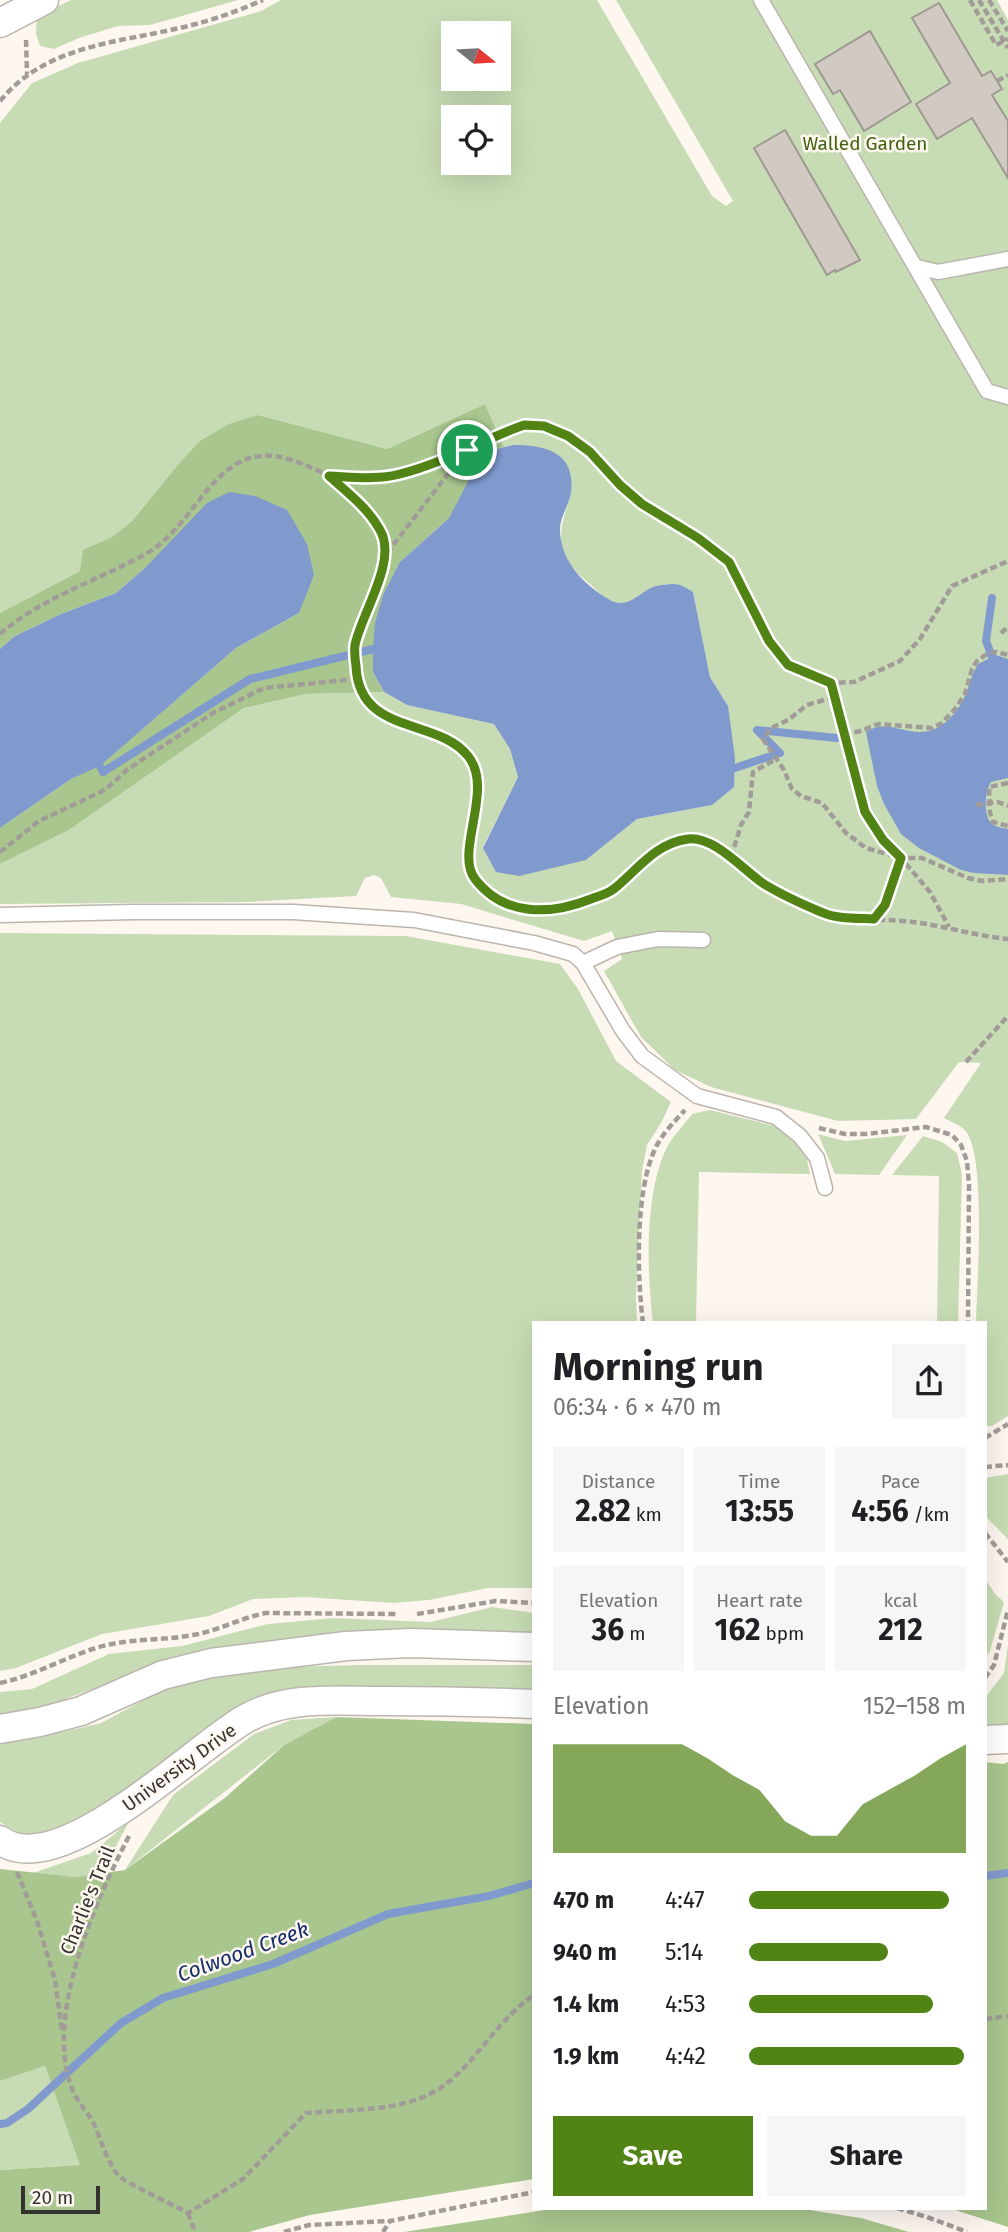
<!DOCTYPE html>
<html lang="en">
<head>
<meta charset="utf-8">
<style>
	:root { --surface:#fff; --page:#f6f6f6; --text:#202124; --muted:#757577; --accent:#528315 }
	body { margin:0; font-family:"Fira Sans",sans-serif; background:var(--page); color:var(--text); height:100vh; display:flex; flex-direction:column; font-size:26px; white-space:nowrap }
	* { box-sizing:border-box; margin:0 }
	p { font-size:23px; color:var(--muted) }
	.icon { flex:none; width:38px; height:38px; fill:none; stroke:currentColor; stroke-width:2; stroke-linecap:round; stroke-linejoin:round }
	.map { position:relative; flex:1; overflow:hidden }
	.details { position:absolute; left:532px; top:1321px; width:455px; height:889px; display:flex; flex-direction:column; background:var(--surface); border-radius:0px; box-shadow:0 7px 28px #0002 }
	.details>* { flex:none }
	.needle { width:46px; rotate:108deg }
	.tools { position:absolute; left:441px; top:21px; display:grid; gap:14px }
	.tools a { display:grid; place-items:center; width:70px; height:70px; border-radius:0px; background:var(--surface); box-shadow:0 7px 28px #0002; font-size:35px }
	.scale { position:absolute; left:21px; bottom:18px; width:79px; box-sizing:border-box; padding-left:7px; border:4px solid #353230; border-top:0; font-size:19px; line-height:24px; white-space:nowrap; color:#353230; -webkit-text-stroke:5px #fef7f0; paint-order:stroke }
	.pin { position:absolute; display:grid; place-items:center; width:60px; height:60px; color:#fff; margin:-30px; border:4px solid #fff; border-radius:50%; box-shadow:0 2px 7px #0007 }
	.round { display:grid; place-items:center; flex:none; width:74px; height:74px; border-radius:0px; background:var(--page) }
	.head { display:flex; align-items:center; justify-content:space-between; height:119px; padding:0 21px }
	h1 { font-size:38px; font-weight:700; line-height:52px }
	.stats { display:grid; grid-template-columns:repeat(3,1fr); gap:10px; height:119px; padding:7px 21px }
	.stats div { display:grid; align-content:center; border-radius:0px; background:var(--page); text-align:center }
	.stats b { font-size:30px; font-weight:700 }
	.stats small { font-size:19px; font-weight:400 }
	.stats p { font-size:19px }
	.chart { height:196px; padding:14px 21px }
	.chart p { display:flex; justify-content:space-between }
	.chart svg { width:100%; height:126px; margin-top:7px; fill:var(--accent); opacity:.7 }
	.primary-button { display:flex; gap:14px; margin-top:auto; padding:14px 21px }
	.primary-button a { flex:1; height:80px; border-radius:0px; background:var(--accent); color:#fff; font-size:28px; font-weight:700; line-height:80px; text-align:center }
	.primary-button a+a { background:var(--page); color:var(--text) }
	ul { padding:0 21px; list-style:none; font-size:23px }
	li { display:grid; grid-template-columns:112px 84px 1fr; align-items:center; height:52px }
	li i { height:18px; border-radius:9px; background:var(--accent) }
	.map>svg:first-child { display:block }
</style>
</head>
<body>
<div class="map">
<svg width="1008" height="2232" viewBox="0 0 1008 2232">
	<rect width="100%" height="100%" fill="#fef7f0"/>
	<!-- green -->
	<path fill="#c7dcb4" fill-rule="evenodd" d="M71,0h167l-88,25 -32,1 -39,12 -25,11 -14,-3 -4,-12 1,-18z
		M281,0h316l115,196 14,10 7,-5 -117,-201h381l11,20v1396l-16,10h-7v-103h-9c1,-40 10,-161 -9,-190 -4,-7 -16,-11 -23,-15l37,-55 -22,-1 -43,57 -78,2 -127,-34 -36,-17 -34,-33 -37,-66 18,-12 -10,-28 -28,10 -123,-37 -70,-7 -10,-19 -7,-3 -9,3 -9,18 -110,6 -246,2v-40l69,-34 175,-122 62,-14 78,-2 23,13 87,18 16,26 8,28 -35,70 103,13 51,-41 75,-14 16,-99 -18,-29 -17,-85c-4,-2 -9,-5 -14,-7 -25,-8 -42,25 -66,17 -8,-2 -16,-12 -22,-17 -38,-30 -34,-50 -20,-91l-58,-49 -9,2 -19,-43 -98,45 -129,-34 -82,52 -43,53 -21,17 -32,34 -80,42v-490l32,-40 46,-20 183,-52zM453,33h46v46h-46zM453,117h46v46h-46z
		M0,933l406,3 154,28 18,25 38,72 55,41 -10,21 -14,22 -5,26 -6,125 1,27h-103v265h-46l-59,12 -36,3 -88,-6 -52,2 -44,17 -107,18 -86,34 -16,3z
		M710,1110l69,17 27,27 4,20 -111,-2 -3,151h-43c-6,-51 -9,-126 13,-174 6,-12 18,-24 26,-35z
		M818,1134l27,7 62,-6 -28,40 -44,-1z
		M923,1136l19,6 15,11 5,21 -4,149h-21l2,-147 -47,-1z
		M1008,1474v65l-23,-23v-38z
		M985,1579l11,16 8,7 -14,49 -5,9z
		M492,1607l42,6v23l-304,10 -67,17 -122,45 -41,8v-24l32,-3 77,-35 73,-8 86,-22 65,-6 98,4z
		M1008,1645v82h-23v-29l19,-25z
		M361,1665h173v27h-251l-173,112 -57,29 -28,4 -25,-15v-84h38l63,-15 73,-39 65,-16z
		M336,1717l-52,28 -159,125 48,-75 81,-61 37,-14z
		M129,1822l-28,52 -25,3 -43,-4 58,-20z
		M45,2066l36,99 -81,5v-89z"/>
	<!-- forest -->
	<path fill="#a9c68e" d="M485,404l19,43 -8,2 -47,69 -49,44 -27,87v23l11,20 -78,2 -62,14 -175,122 -69,34v-36l71,-49 32,-16 133,-115 63,-35 -153,-46 -30,26 -55,21 -46,22 -15,13v-36l80,-42 3,-21 29,-13 21,-17 43,-53 24,-26 29,-17 29,-9 129,34z
		M336,1717l198,7v455l-224,36 -61,17h-249v-62l80,-5 -35,-99 -45,15v-212l76,8 49,-7 101,-73 58,-52z
		M985,1762l18,2 5,-2v465l-56,-18 33,-1z
		M551,2209h252l58,9 48,14h-505z"/>
	<!-- water -->
	<path fill="#819ace" d="M513,445c33,0 63,7 58,48 -2,12 -11,24 -11,36 0,32 24,56 50,71 17,10 29,-7 43,-13 5,-2 15,-3 21,-3 7,0 14,5 19,8l17,85 18,29 7,52 -1,29 -22,18 -75,14 -51,41 -67,16 -23,-4 -13,-24 35,-71 -8,-28 -16,-25 -87,-19 -23,-13 -11,-20v-23l2,-26 8,-28 17,-33 49,-44 32,-61 15,-8z
		M229,492l26,4 32,14 20,34 7,31 -15,38 -63,35 -136,118 -29,13 -71,49v-179l15,-13 46,-22 55,-21 30,-26 61,-64z
		M996,655l12,4v119l-17,4c-6,10 -8,31 0,41 4,4 12,5 17,6v46l-34,-2 -13,-3 -42,-22 -18,-14 -17,-30 -7,-18 -11,-54c28,-20 56,24 91,-22 11,-14 12,-31 21,-46z"/>
	<g fill="none" stroke-linecap="round" stroke-linejoin="round">
		<!-- stream -->
		<path stroke="#819ace" stroke-width="8" d="M992,657l-6,-16 6,-43
			M100,766l3,6 147,-93 123,-30
			M735,768l45,-15 -23,-23 80,8
			M985,1876l23,-3
			M0,2124l7,-1 21,-14 93,-86 42,-25 110,-34 115,-50 101,-18 45,-13"/>
	</g>
	<!-- building -->
	<path fill="#d1cac3" stroke="#9f9992" stroke-width="2" d="M939,3l43,73 9,-5 11,18 -10,6 16,26v57l-36,-60 -35,21 -21,-35 34,-21 -38,-65z
		M870,31l41,71 -47,29 -24,-41 -7,4 -18,-30z
		M785,130l75,130 -24,12 -1,-2 -8,5 -73,-127z"/>
	<g fill="none" stroke-linecap="round" stroke-linejoin="round">
		<defs>
			<path id="service" d="M761,0l226,391 21,6
				M917,267l21,5 70,-13
				M0,915l133,-3h160l121,8 120,23 39,11 10,9 40,68 19,25 55,40 79,21 24,19 17,22 8,30
				M583,963l34,-16 41,-8 45,1"/>
			<path id="minor" d="M0,23l44,-23
				M0,1729l40,-7 41,-11 82,-36 48,-12 135,-17 65,-3 123,4
				M985,1740l23,-1
				M0,1840c58,44 194,-92 245,-121 41,-24 94,-18 140,-18 50,0 99,1 149,3"/>
		</defs>
		<!-- service casing -->
		<use href="#service" stroke="#bbb5ae" stroke-width="17"/>
		<!-- minor casing -->
		<use href="#minor" stroke="#bbb5ae" stroke-width="31"/>
		<!-- path -->
		<path stroke="#a19c98" stroke-width="4.5" stroke-dasharray="7 3.5" stroke-linecap="butt" d="M970,0l26,45 12,-6
			M979,0l29,48
			M989,0l19,31
			M26,40l1,34
			M997,81l11,-6
			M0,101c49,-59 123,-58 192,-76 24,-6 48,-15 71,-25
			M329,476l46,2 24,-4 68,-24 31,-16 26,-9 20,1 24,10 22,16 30,33 22,19 56,34 31,24 40,79 19,24 43,18 23,-1 46,-21 20,-22 32,-53 56,-25
			M387,553l78,-101
			M1001,633l7,-6
			M0,634c44,-38 100,-54 149,-82 49,-29 68,-114 139,-93 16,5 34,12 47,22 17,16 41,33 47,56 13,44 -38,90 -26,142 11,46 70,45 101,69 4,3 9,5 11,9 4,4 7,15 8,20 11,43 -29,84 15,118 33,26 85,15 120,-4 26,-14 41,-50 78,-52 27,-2 55,32 75,45 11,7 22,12 33,18 9,4 18,9 27,12 28,8 60,4 89,8 32,4 63,14 95,17
			M831,683l34,129 18,28 18,18 29,34 19,35
			M834,697l-27,8 -19,15 -17,8 -8,11 21,31 8,19 9,7 21,7 24,30 20,15 35,10h21l46,20 14,3 26,-2
			M844,734l17,-3 17,-7 54,4 10,-5 13,-14 10,-15 7,-25 5,-8 10,-7 9,-2 12,3
			M1008,783l-19,4 1,26 3,9 15,4
			M976,805l22,-3 10,4
			M0,852l39,-31 66,-31 23,-21 85,-56 51,-25 92,-9
			M731,857l10,-32 8,-13 4,-40 23,-13
			M874,919l11,-14 16,-46
			M966,1062l42,-46
			M819,1128l26,6h21l60,-7 26,8 9,10 6,16 2,24 -1,138
			M643,1323c-6,-47 -8,-131 12,-174 7,-15 19,-27 30,-39
			M985,1438l23,-14
			M985,1467l23,-2
			M985,1533l23,29
			M417,1614l79,-13 38,2
			M985,1678l9,-13 14,-55
			M0,1683c34,-7 63,-25 96,-35 31,-10 65,-7 97,-13 25,-4 47,-17 73,-22l132,1
			M129,1836c-33,64 -84,178 -58,250 4,13 15,24 22,36 6,13 16,44 25,53 7,8 58,31 70,38l55,-34 63,-66c47,-4 108,0 145,-33 30,-26 49,-62 83,-85
			M17,1872l20,49 18,59 7,51
			M985,2019l23,-3
			M897,2208l30,9 40,15
			M188,2213l7,19
			M284,2232l25,-7 80,-4
			M383,2232l7,-11 144,-29"/>
		<!-- service -->
		<use href="#service" stroke="#fff" stroke-width="14"/>
		<!-- minor -->
		<use href="#minor" stroke="#fff" stroke-width="28"/>
	</g>
	<g fill="none" stroke-linecap="round" stroke-linejoin="round">
		<defs>
			<path id="route" d="M524,425l20,1 24,10 22,16 30,33 22,19 56,34 31,24 40,79 19,24 43,18 34,129 18,28 18,18 -16,47 -11,14c-17,-1 -38,0 -53,-7 -19,-8 -39,-17 -57,-28 -20,-13 -49,-48 -76,-45 -32,4 -50,30 -73,49 -7,6 -16,8 -24,11 -40,16 -87,18 -116,-20 -21,-27 20,-90 -7,-123 -31,-39 -109,-20 -112,-90 -1,-7 -2,-14 -1,-21 7,-33 43,-84 25,-115 -12,-22 -32,-37 -51,-54 24,1 48,4 71,-2 44,-11 82,-34 124,-49z"/>
		</defs>
		<!-- route casing -->
		<use href="#route" stroke="#fff" stroke-width="14"/>
		<!-- route -->
		<use href="#route" stroke="#528315" stroke-width="9"/>
	</g>
	<g text-anchor="middle" stroke-width="5" stroke-linejoin="round" paint-order="stroke">
		<!-- park labels -->
		<g font-size="19" fill="#3f6110" stroke="#fef7f0">
			<text x="865" y="150">Walled Garden</text>
		</g>
		<!-- street labels -->
		<g font-size="19" fill="#353230" stroke="#fef7f0">
			<text transform="translate(179 1767) rotate(-36)" y="7">University Drive</text>
			<text transform="translate(87 1900) rotate(-68)" y="7">Charlie's Trail</text>
		</g>
		<!-- water labels -->
		<g font-size="21" font-style="italic" fill="#142e6c" stroke="#fef7f0">
			<text transform="translate(243 1952) rotate(-20)" y="7">Colwood Creek</text>
		</g>
	</g>
</svg>
<div class="tools">
<a><svg class="needle" viewBox="-14 -14 28 28"><path d="M0-13l5 13h-10z" fill="#e53935"/><path d="M0 13l5-13h-10z" fill="#757577"/></svg></a>
<a><svg class="icon" aria-label="locate" viewBox="0 0 24 24"><circle cx="12" cy="12" r="6"/><path d="M12 2v4M12 18v4M2 12h4M18 12h4"/></svg></a>
</div>
<div class="scale">20 m</div>
<div class="pin" style="left:467px;top:450px;background:#1e9e55"><svg class="icon" aria-label="arrive" viewBox="0 0 24 24"><path d="M6 21V4h12l-3 4 3 4H6"/></svg></div>
<section class="details">
<div class="head"><div><h1>Morning run</h1><p>06:34 · 6 × 470 m</p></div><a class="round"><svg class="icon" aria-label="share" viewBox="0 0 24 24"><path d="M12 15V3M7 8l5-5 5 5M5 13v7h14v-7"/></svg></a></div>
<div class="stats">
<div><p>Distance</p><b>2.82<small> km</small></b></div>
<div><p>Time</p><b>13:55</b></div>
<div><p>Pace</p><b>4:56<small> /km</small></b></div>
</div>
<div class="stats">
<div><p>Elevation</p><b>36<small> m</small></b></div>
<div><p>Heart rate</p><b>162<small> bpm</small></b></div>
<div><p>kcal</p><b>212</b></div>
</div>
<div class="chart"><p><span>Elevation</span>152–158 m</p>
<svg viewBox="0 0 160 44" preserveAspectRatio="none"><path d="M0 44V6L10 6L20 6L30 6L40 6L50 6L60 11L70 17L80 22L90 33L100 38L110 38L120 27L130 22L140 17L150 11L160 6V44z"/></svg>
</div>
<ul>
<li><b>470 m</b>4:47<i style="width:92%"></i></li>
<li><b>940 m</b>5:14<i style="width:64%"></i></li>
<li><b>1.4 km</b>4:53<i style="width:85%"></i></li>
<li><b>1.9 km</b>4:42<i style="width:99%"></i></li>
</ul>
<div class="primary-button"><a>Save</a><a>Share</a></div>
</section>
</div>
</body>
</html>
